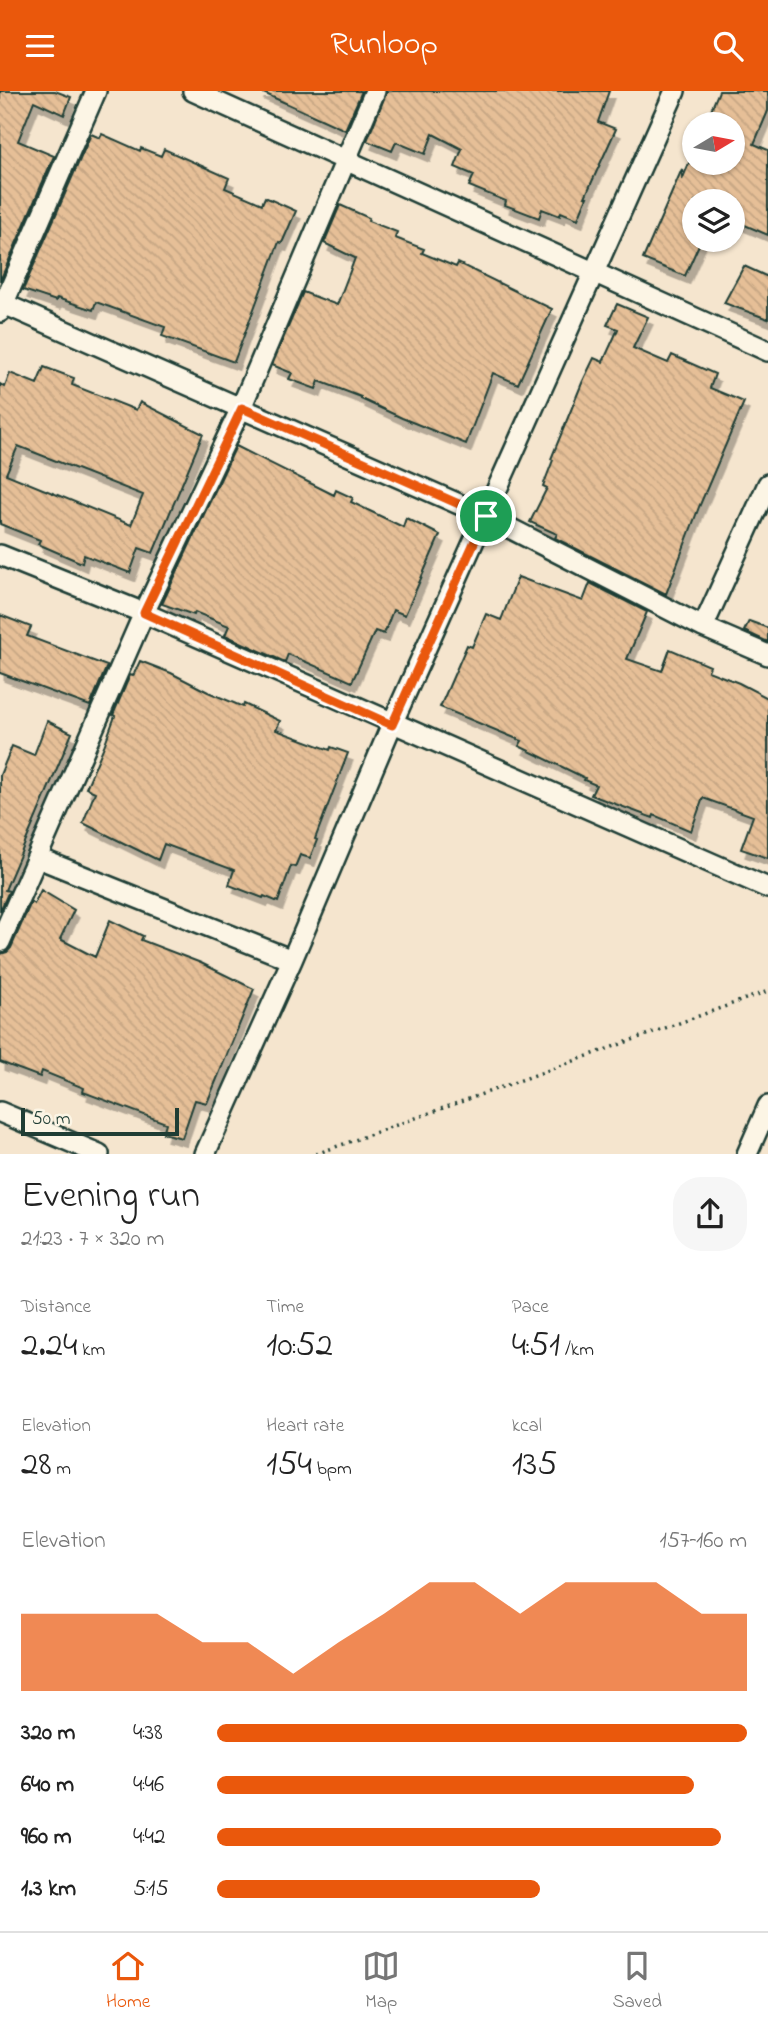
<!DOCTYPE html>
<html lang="en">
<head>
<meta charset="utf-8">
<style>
	:root { --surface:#fff; --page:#f6f6f6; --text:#222; --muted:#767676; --line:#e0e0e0; --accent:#ea580c }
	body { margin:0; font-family:"Indie Flower",sans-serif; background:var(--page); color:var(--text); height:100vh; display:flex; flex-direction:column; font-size:26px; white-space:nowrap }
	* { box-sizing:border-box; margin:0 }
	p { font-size:23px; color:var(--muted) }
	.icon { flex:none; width:38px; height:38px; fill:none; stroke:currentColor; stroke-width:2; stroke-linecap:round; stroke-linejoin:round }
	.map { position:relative; height:1063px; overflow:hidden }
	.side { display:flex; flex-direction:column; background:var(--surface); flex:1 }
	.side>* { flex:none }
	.needle { width:46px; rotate:80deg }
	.buttons { position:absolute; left:682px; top:21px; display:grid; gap:14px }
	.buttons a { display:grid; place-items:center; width:63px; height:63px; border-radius:50%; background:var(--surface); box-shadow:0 2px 5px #0004; font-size:35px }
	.scale { position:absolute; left:21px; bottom:18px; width:158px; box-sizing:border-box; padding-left:7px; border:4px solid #1f3d34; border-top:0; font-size:19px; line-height:24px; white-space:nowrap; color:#1f3d34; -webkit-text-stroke:5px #fcf5e5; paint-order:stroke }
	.pin { position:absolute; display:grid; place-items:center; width:60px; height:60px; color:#fff; margin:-30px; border:4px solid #fff; border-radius:50%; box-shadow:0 2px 7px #0007 }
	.round { display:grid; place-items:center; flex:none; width:74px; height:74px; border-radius:28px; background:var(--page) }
	.headline { display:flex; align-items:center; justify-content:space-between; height:119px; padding:0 21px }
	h1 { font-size:38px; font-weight:600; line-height:52px }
	.metrics { display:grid; grid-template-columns:repeat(3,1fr); gap:10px; height:119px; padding:7px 21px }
	.metrics div { display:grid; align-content:center }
	.metrics b { font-size:35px; font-weight:600 }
	.metrics small { font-size:19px; font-weight:400 }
	.metrics p { font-size:19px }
	.chart { height:196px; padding:14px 21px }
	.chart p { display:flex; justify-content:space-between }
	.chart svg { width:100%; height:126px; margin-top:7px; fill:var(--accent); opacity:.7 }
	ul { padding:0 21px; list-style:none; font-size:23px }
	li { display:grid; grid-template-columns:112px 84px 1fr; align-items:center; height:52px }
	li i { height:18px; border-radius:9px; background:var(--accent) }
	header { display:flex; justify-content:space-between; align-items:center; height:91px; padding:0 21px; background:var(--accent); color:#fff; font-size:32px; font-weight:600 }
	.tab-bar { display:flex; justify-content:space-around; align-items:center; height:98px; border-top:2px solid var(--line); background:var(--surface); font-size:19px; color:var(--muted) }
	.tab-bar a { display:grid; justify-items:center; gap:4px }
	.tab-bar .active { color:var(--accent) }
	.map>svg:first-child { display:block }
</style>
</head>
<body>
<header><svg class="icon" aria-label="menu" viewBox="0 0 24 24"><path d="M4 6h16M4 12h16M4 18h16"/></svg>Runloop<svg class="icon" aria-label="search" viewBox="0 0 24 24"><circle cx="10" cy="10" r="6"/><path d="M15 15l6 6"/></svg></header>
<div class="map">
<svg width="768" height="1063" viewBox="0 0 768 1063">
	<defs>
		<pattern id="building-back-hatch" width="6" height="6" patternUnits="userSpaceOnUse" patternTransform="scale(1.75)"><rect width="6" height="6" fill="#e6bf97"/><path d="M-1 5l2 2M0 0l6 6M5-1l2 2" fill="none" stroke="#c5a583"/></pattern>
		<filter id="shadow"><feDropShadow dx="4.5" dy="8" stdDeviation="0" flood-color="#0004"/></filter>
	</defs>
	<rect width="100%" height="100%" fill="#f5e5ce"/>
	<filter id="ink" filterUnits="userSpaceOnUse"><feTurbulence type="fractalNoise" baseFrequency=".0143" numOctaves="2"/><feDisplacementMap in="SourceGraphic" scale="14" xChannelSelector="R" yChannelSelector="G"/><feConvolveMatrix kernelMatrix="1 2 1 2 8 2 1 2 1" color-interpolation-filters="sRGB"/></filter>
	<g filter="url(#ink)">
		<!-- building -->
		<path fill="url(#building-back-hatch)" stroke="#1f3d34" stroke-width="2" fill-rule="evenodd" filter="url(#shadow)" d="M0,0h55l16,6 -7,18 -30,-14 -16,40 36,15 -54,125z
			M259,0h103l-17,39z
			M387,0h222l-11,31 18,7 -31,68h2l-9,22 -17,-7 -1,4 -18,-7 -3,9 -34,-13 1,-4 -37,-15 5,-11 -19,-8 7,-18 -29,-15 -8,20 -29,-12 -4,9 -25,-10z
			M719,0h49v20l-14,33 14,6v85l-35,-15v-19h-38v39h6l-16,36 -42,-17 39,-90v11l7,-17h44v-39h-28z
			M91,43l9,4 2,-4 38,17 1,-3 20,8 3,-7 65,29 -4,10 37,16 3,-7 31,14 -14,32 -3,-1 -45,120 -72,-26 3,-9 -69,-25 -3,8 -36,-12 -1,3 -33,-11z
			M340,114l29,13 -1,3 29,11 -2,6 29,11 -2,4 34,14 2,-4 94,46 -34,75 -25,-11 -27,71 -64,-26 -41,-19v-2l-42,-16 -3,8 -27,-10 3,-6 -20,-8 31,-73 34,13 18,-47 -31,-15z
			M744,175l24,11v42l-44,-16z
			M617,213l31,13 -15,31 35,15 4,-8 43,19 -5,14 34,14 -45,105 -33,87 -111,-56 2,-4 -27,-12 17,-34 -4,-2 10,-26 -2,-1 31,-76 12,-25 9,4 15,-33 -11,-4z
			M44,276l30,11 -2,7 64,25 4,-8 63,32 -50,119 -14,-5 -9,25 -46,-18 -2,8 -44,-19 2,-4 -40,-16v-140l5,3 5,-14 27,11zM18,355l125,49 -12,30 -125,-51z
			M236,355l98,49 2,-5 17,8 -2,4 52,25 3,-9 34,17 -35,80 -12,-5 -9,24 -9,-3 -23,51 -64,-28 -3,8 -60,-27 4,-9 -34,-14 -1,3 -32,-11z
			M518,486l65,24 7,-18 57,29 -20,47 35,12 8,-22 40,17 -2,5 31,12 29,15v160l-27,-9 12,-33 -50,-18 -12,33 -37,-16 -1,3 -62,-23 5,-10 -12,-5 1,-2 -66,-32 3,-5 -82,-34 27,-62 5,2 14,-33 15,6z
			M0,524l31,12 -4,9 80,30 -17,40 -90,-33z
			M749,530l19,7v14l-24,-11z
			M140,570l31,12 37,19 35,15 1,-3 36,17 -4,9 54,20 1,-3 17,6 -33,86 2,1 -7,18 -10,-3 -5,12 -4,-1 -13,36 -14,-6 -1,2 -34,-13 5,-15 -70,-26 -6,16 -75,-37 12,-31 -9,-4 18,-42 11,-30 -2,-1 17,-40 3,1z
			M47,630l25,12 -67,157 4,1 -9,20v-136l12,-29 22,9z
			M41,799l33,20 -14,29 35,18 15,-37 33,16 -2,4 60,23 53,26 -47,114 -12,-3 -13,38 -19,-5 3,-10 -83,-31 1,-4 -42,-17 -2,6 -40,-15v-108l7,-2 4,-4 20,-46 3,2z"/>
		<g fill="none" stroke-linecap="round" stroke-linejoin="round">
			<defs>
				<path id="street" d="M193,0l575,260
					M4,213l482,212 217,111 65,28
					M0,221l96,-221
					M0,464l144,58 624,275
					M703,536l65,-143
					M38,767l254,102
					M0,851l144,-329 97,-205 134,-317
					M0,1021l99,42
					M205,1063l87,-194 100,-236 283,-633
					M747,1063l21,-48"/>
			</defs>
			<!-- street casing -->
			<use href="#street" stroke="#1f3d34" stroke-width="24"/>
			<!-- path -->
			<path stroke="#1f3d34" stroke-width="3.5" stroke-dasharray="2 5" stroke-linecap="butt" d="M316,1063l452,-163"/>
			<!-- street -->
			<use href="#street" stroke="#fcf5e5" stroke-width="19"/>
		</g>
	</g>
	<g fill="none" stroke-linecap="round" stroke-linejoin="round" filter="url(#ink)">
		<defs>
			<path id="route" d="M242,317l244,108 -94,209 -248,-112z"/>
		</defs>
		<!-- route casing -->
		<use href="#route" stroke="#fff" stroke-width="14"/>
		<!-- route -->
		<use href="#route" stroke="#ea580c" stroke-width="9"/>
	</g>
</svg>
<div class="buttons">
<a><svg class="needle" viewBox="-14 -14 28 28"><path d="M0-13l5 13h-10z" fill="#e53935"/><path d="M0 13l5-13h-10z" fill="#767676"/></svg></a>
<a><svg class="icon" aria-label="layers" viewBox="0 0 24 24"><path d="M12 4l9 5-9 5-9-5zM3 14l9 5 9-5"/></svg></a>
</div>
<div class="scale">50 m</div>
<div class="pin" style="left:486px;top:425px;background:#1e9e55"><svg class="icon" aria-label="arrive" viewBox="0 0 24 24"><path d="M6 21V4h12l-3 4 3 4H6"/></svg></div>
</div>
<section class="side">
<div class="headline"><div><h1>Evening run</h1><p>21:23 · 7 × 320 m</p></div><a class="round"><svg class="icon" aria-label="share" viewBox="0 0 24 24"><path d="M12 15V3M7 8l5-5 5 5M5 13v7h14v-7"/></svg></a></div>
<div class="metrics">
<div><p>Distance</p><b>2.24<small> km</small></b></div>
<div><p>Time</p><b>10:52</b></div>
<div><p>Pace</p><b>4:51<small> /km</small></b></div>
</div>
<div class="metrics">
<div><p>Elevation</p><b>28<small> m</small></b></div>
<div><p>Heart rate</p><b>154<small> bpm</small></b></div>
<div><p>kcal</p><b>135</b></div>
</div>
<div class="chart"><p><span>Elevation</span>157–160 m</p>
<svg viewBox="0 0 160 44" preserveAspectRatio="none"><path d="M0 44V17L10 17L20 17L30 17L40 27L50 27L60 38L70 27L80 17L90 6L100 6L110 17L120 6L130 6L140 6L150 17L160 17V44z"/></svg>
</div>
<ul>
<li><b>320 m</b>4:38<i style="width:100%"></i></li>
<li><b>640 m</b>4:46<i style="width:90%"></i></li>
<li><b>960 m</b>4:42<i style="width:95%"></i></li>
<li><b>1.3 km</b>5:15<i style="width:61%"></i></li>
</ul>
</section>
<nav class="tab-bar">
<a class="active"><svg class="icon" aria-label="home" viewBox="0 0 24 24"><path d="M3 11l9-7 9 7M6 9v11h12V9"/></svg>Home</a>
<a><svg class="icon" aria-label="map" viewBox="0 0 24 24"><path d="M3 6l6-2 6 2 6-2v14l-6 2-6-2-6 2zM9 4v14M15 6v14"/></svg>Map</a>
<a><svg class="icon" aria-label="saved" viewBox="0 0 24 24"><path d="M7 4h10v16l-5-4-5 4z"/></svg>Saved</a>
</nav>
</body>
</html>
